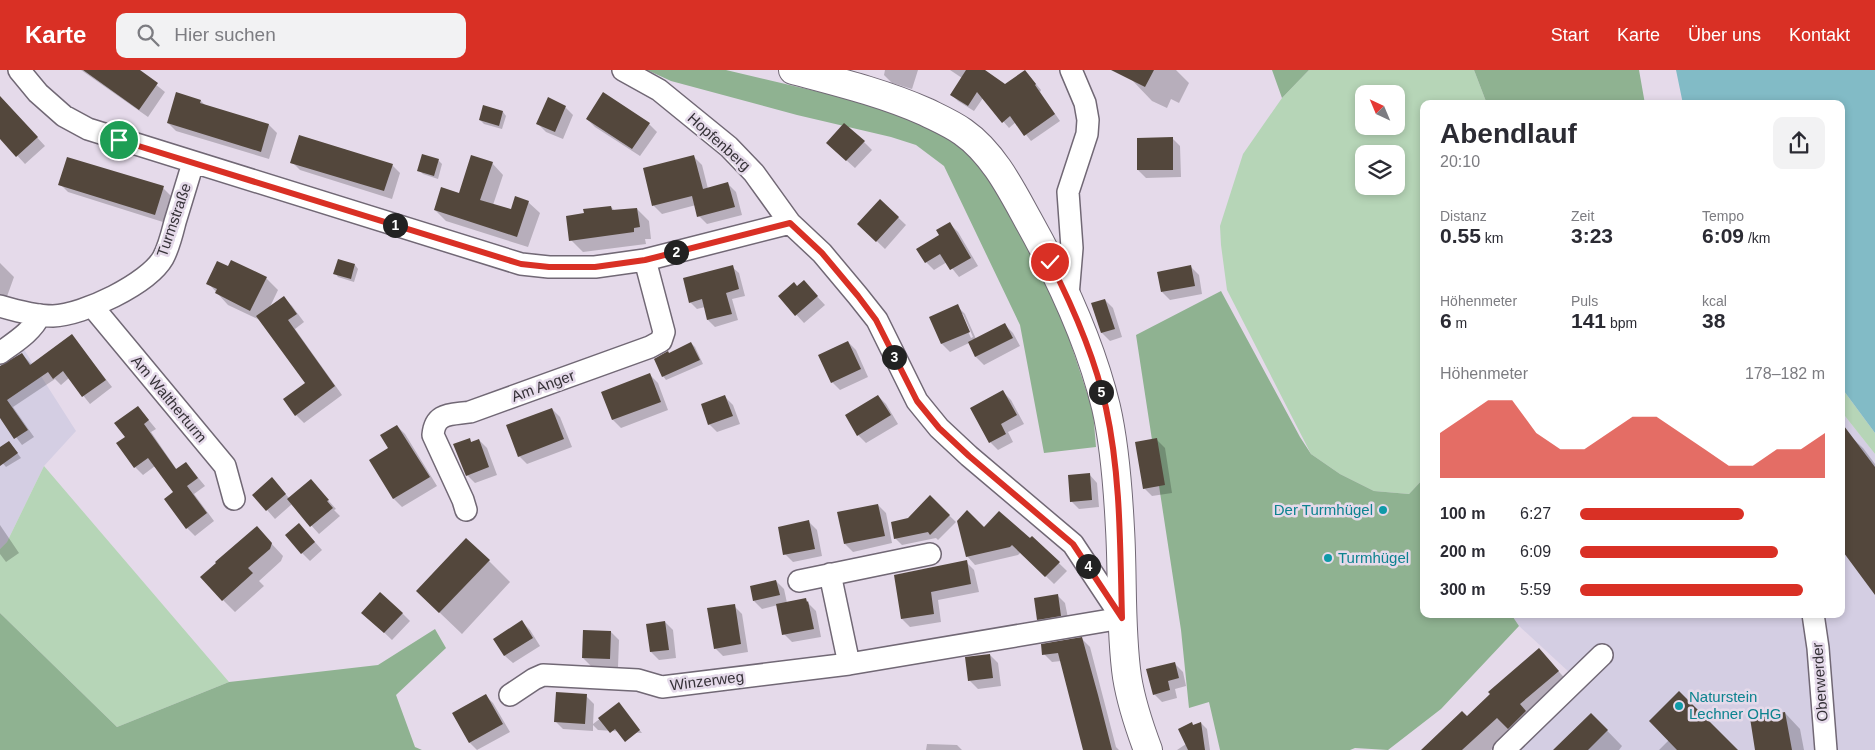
<!DOCTYPE html>
<html lang="de">
<head>
<meta charset="utf-8">
<style>
	:root { --surface:#fff; --page:#f2f2f3; --text:#2b2b33; --muted:#7c7c81; --accent:#d93025 }
	body { margin:0; font-family:Helvetica,sans-serif; background:var(--page); color:var(--text); height:100vh; display:flex; flex-direction:column; font-size:19px; white-space:nowrap }
	* { box-sizing:border-box; margin:0 }
	p { font-size:16px; color:var(--muted) }
	.icon { flex:none; width:28px; height:28px; fill:none; stroke:currentColor; stroke-width:2; stroke-linecap:round; stroke-linejoin:round }
	.map { position:relative; flex:1; overflow:hidden }
	.sheet { position:absolute; left:1420px; top:30px; width:425px; height:518px; display:flex; flex-direction:column; background:var(--surface); border-radius:10px; box-shadow:0 2px 8px #0003 }
	.sheet>* { flex:none }
	.needle { width:32px; rotate:316deg }
	.fabs { position:absolute; left:1355px; top:15px; display:grid; gap:10px }
	.fabs a { display:grid; place-items:center; width:50px; height:50px; border-radius:10px; background:var(--surface); box-shadow:0 2px 8px #0003; font-size:25px }
	.pin { position:absolute; display:grid; place-items:center; width:42px; height:42px; color:#fff; margin:-21px; border:2px solid #fff; border-radius:50%; box-shadow:0 1px 5px #0007 }
	.km { position:absolute; width:25px; height:25px; margin:-12px; border-radius:50%; background:#222; color:#fff; font-size:14px; line-height:25px; text-align:center }
	.round { display:grid; place-items:center; flex:none; width:52px; height:52px; border-radius:10px; background:var(--page) }
	.headline { display:flex; align-items:center; justify-content:space-between; height:85px; padding:0 20px }
	h1 { font-size:28px; font-weight:600; line-height:38px }
	.metrics { display:grid; grid-template-columns:repeat(3,1fr); gap:8px; height:85px; padding:5px 20px }
	.metrics div { display:grid; align-content:center }
	.metrics b { font-size:21px; font-weight:600 }
	.metrics small { font-size:14px; font-weight:400 }
	.metrics p { font-size:14px }
	.chart { height:140px; padding:10px 20px }
	.chart p { display:flex; justify-content:space-between }
	.chart svg { width:100%; height:90px; margin-top:5px; fill:var(--accent); opacity:.7 }
	ul { padding:0 20px; list-style:none; font-size:16px }
	li { display:grid; grid-template-columns:80px 60px 1fr; align-items:center; height:38px }
	li i { height:12px; border-radius:6px; background:var(--accent) }
	header { display:flex; align-items:center; gap:30px; box-sizing:border-box; height:70px; padding:0 25px; background:var(--accent); color:#fff }
	header strong { font-size:24px }
	nav { display:flex; gap:28px; margin-inline-start:auto; font-size:18px }
	.search { width:350px; height:45px; background:var(--page); display:flex; align-items:center; gap:12px; box-sizing:border-box; padding:0 18px; border-radius:10px; color:var(--muted); font-size:19px }
	.map>svg:first-child { display:block }
</style>
</head>
<body>
<header>
<strong>Karte</strong>
<div class="search"><svg class="icon" aria-label="search" viewBox="0 0 24 24"><circle cx="10" cy="10" r="6"/><path d="M15 15l6 6"/></svg>Hier suchen</div>
<nav><a>Start</a><a>Karte</a><a>Über uns</a><a>Kontakt</a></nav>
</header>
<div class="map">
<svg width="1875" height="680" viewBox="0 0 1875 680">
	<rect width="100%" height="100%" fill="#e5daea"/>
	<!-- industrial -->
	<path fill="#d4cee3" d="M23,278l53,83 -32,35 -37,76 -7,7v-187z
		M1841,341l34,43v296h-382l77,-77 -51,-47 -8,-12h330z"/>
	<!-- green -->
	<path fill="#b6d5b7" fill-rule="evenodd" d="M1309,0h165l13,34h-63v374l-15,16 -35,-3 -34,-17 -29,-20 -84,-164 -6,-45 -1,-19 23,-72 39,-56zM1364,24h32v32h-32zM1364,84h32v32h-32z
		M1841,317l34,46v21l-34,-43z
		M44,396l185,216 -112,45 -117,-114v-64l7,-7z"/>
	<!-- forest -->
	<path fill="#8fb291" d="M647,0h79l170,40 63,32 23,23 74,134 37,112 3,36 -52,6 -24,-128 -76,-159 -28,-21 -25,-8 -94,-22 -126,-34z
		M1272,0h37l-27,28z
		M1474,0h165l6,34h-158z
		M1221,221l79,146 11,17 29,20 34,17 35,3 15,-16v136h87l8,12 -78,83 -53,41 -33,-2 -5,2h-130l-11,-48 -20,6 -8,-78 -45,-295z
		M0,543l117,114 112,-45 149,-17 57,-36 11,19 -50,47 19,52 7,3h-422z"/>
	<!-- water -->
	<path fill="#82bbc6" d="M1676,0h199v363l-34,-46v-283h-158z"/>
	<!-- shadow -->
	<path fill="#0003" fill-rule="evenodd" d="M81,0l58,1 26,21 -17,25z
		M885,0h33l-6,19 -20,-6 -8,-8z
		M950,0h33l22,15 25,-8 11,13 -1,2 20,29 -29,20 -15,-19 -7,6 -26,-30 -9,13 -16,-10 -6,-6 10,-17z
		M1135,0h41l13,13 -10,20 -8,-4 -4,9 -15,-7 -21,-22z
		M0,27l45,49 -20,18 -25,-27z
		M201,31l5,5 63,19 8,8 -8,26 -93,-28 -8,-8z
		M484,36l19,6 3,4 -4,13 -18,-5 -4,-4z
		M565,37l8,8 -10,24 -17,-7 -8,-8z
		M587,49l62,5 8,8 -17,24 -45,-29z
		M1172,68l8,8 1,31 -35,1 -8,-8z
		M864,72l8,8 -17,18 -19,-17z
		M694,87l8,8 6,24 20,-5 8,8 6,23 -35,9 -8,-8 -3,-11 -34,9 -8,-8 -9,-37z
		M438,90l4,4 -4,15 -15,-5 -4,-4z
		M292,92l100,3 8,8 -8,26 -92,-29z
		M492,93l11,12 -10,30 18,6 17,-9 12,11 -12,34 -82,-26 -11,-11 25,-16z
		M60,114l103,4 8,8 -8,26 -95,-30z
		M881,131l25,24 -21,24 -26,-25z
		M611,137l4,4 22,-2 12,12 2,18h-6l1,5 -63,8 -12,-12 15,-25z
		M950,154l8,8 20,34 -19,11 -12,-15 -13,8 -8,-8z
		M0,193l14,14 -9,25 -5,-2z
		M355,195l3,4 -4,13 -16,-5 -3,-4z
		M732,197l7,6 6,23 -13,3 6,21 -23,7 -7,-7 -3,-13 -8,2 -7,-7z
		M1191,197l8,8 3,19 -32,6 -8,-8z
		M228,198l38,10 12,12 -9,19 15,-11 8,8 12,16 -9,7 47,66 -38,28 -8,-8 11,-32 -45,-62 -34,-16 -20,-22z
		M797,217l14,3 14,15 -21,18 -25,-27z
		M1105,230l8,8 9,29 -12,4 -8,-8z
		M957,236l8,8 11,25 29,-14 8,8 7,13 -36,19 -8,-8 -7,-14 -19,9 -8,-8 -11,-27zM960,244h3l10,23 -2,1z
		M72,266l40,51 -22,17 -21,-26 -8,7 -6,-6 -42,28 21,30 -12,8 -22,-29v-48l22,-14 10,11z
		M848,272l8,8 12,27 -28,13 -8,-8z
		M691,273l4,4 8,17 -37,16 -3,-4 6,-22z
		M650,305l8,8 10,27 -47,18 -8,-8 -10,-28z
		M1003,322l8,8 13,24 -16,8 5,10 -15,8 -8,-8z
		M878,326l8,8 12,20 -32,19 -8,-8z
		M725,327l8,8 7,19 -23,8 -8,-8z
		M138,337l18,22 -5,3 26,38 9,-7 19,23 -11,8 20,27 -19,15 -8,-8 -13,-36 -19,-26 -12,9 -8,-8 -17,-23 9,-7z
		M552,339l8,8 12,30 -45,17 -8,-8z
		M397,356l8,8 32,52 -35,21 -8,-8 -23,-38 19,-12z
		M1849,365l14,13 12,16v129z
		M469,370l3,3 7,-3 8,8 10,27 -22,8 -8,-8z
		M1157,370l8,8 7,45 -20,3 -8,-8z
		M9,372l12,16 -15,9 -6,-7v-12z
		M1089,404l8,9 2,24 -20,2 -8,-8z
		M311,411l25,28 -2,1 6,6 -21,18 -27,-30 -17,15 -21,-24 25,-8 11,12z
		M930,427l26,25 -18,18 -2,-2 -34,7 -7,-7 14,-19z
		M878,435l8,8 6,30 -39,9 -8,-8z
		M809,452l8,8 5,26 -29,6 -8,-8z
		M299,454l23,26 -12,11 -8,-8z
		M0,455l19,28 -13,9 -6,-8z
		M257,458l26,28 -2,5 -22,20 5,5 -29,26 -12,-12z
		M1032,467l35,34 -13,13 -33,-32 -3,3 -43,10 -8,-9z
		M489,491l21,21 -48,52 -23,-22z
		M966,492l8,8 5,22 -41,8 3,22 -31,5 -8,-8 -6,-43z
		M776,511l8,8 3,14 18,-3 11,11 5,26 -29,5 -8,-8 -6,-29 -16,4 -8,-8z
		M1057,525l8,8 4,20 -23,4 -8,-8z
		M734,536l8,8 6,38 -25,4 -8,-8z
		M402,543l8,8 -18,19 -21,-20z
		M1516,544h12l-7,4z
		M522,552l8,8 10,16 -27,17 -8,-7 -10,-16z
		M665,552l8,8 3,28 -17,2 -8,-8z
		M611,562l8,8 -1,27 -27,-1 -8,-8z
		M1082,569l8,8 26,100 3,3h-32l-26,-89 -9,1 -8,-8z
		M1539,580l33,36 -60,45 -21,19h-68l44,-32z
		M990,585l8,8 3,23 -23,3 -8,-8z
		M1175,594l8,8 3,14 -11,3 2,9 -15,4 -8,-8z
		M485,625l8,8 17,29 -33,18 -7,-7 -17,-29z
		M586,626l8,8 -1,20 26,-20 23,29 -44,-3 -5,-5v6l-30,-2 -8,-8z
		M1785,643l15,16 4,21h-48z
		M1591,644l31,32 -3,4h-64z
		M1191,653l3,3 7,-3 6,6 3,21h-33l9,-6z
		M1669,670l68,10h-78z
		M927,674l30,1 5,5h-36z"/>
	<!-- building -->
	<path fill="#53473c" d="M83,0h57l18,13 -19,27z
		M966,0h19l20,14 20,-14 11,14 -1,1 20,29 -31,22 -14,-20 -8,7 -25,-31 -9,14 -18,-11z
		M1111,0h43l-9,17z
		M176,22l25,8 -1,3 69,21 -8,28 -94,-29z
		M603,22l47,31 -18,26 -46,-30z
		M0,26l38,41 -22,20 -16,-18z
		M548,27l18,9 -11,26 -19,-8z
		M483,35l20,6 -4,15 -20,-6z
		M844,53l21,18 -19,20 -20,-18z
		M299,65l94,29 -9,27 -94,-28z
		M1173,67v33h-36v-32z
		M422,84l17,5 -5,17 -17,-5z
		M471,85l22,7 -13,38 31,9 4,-13 14,5 -12,36 -83,-27 7,-23 18,6z
		M694,85l9,34 25,-7 7,25 -38,10 -5,-21 -40,10 -9,-38z
		M67,87l97,29 -9,29 -97,-30z
		M880,129l19,18 -23,25 -19,-18z
		M611,136l1,4 25,-2 3,19 -6,1v4l-65,9 -3,-25 18,-3 -1,-4z
		M950,152l21,36 -21,12 -10,-16 -15,9 -9,-14 23,-14 -3,-5z
		M338,189l17,5 -4,15 -18,-5z
		M231,190l36,17 -17,34 -35,-18 2,-4 -11,-5 11,-23 11,5z
		M733,195l6,24 -13,4 6,21 -25,6 -5,-21 -13,4 -6,-25z
		M1191,195l4,21 -34,6 -4,-20z
		M804,210l14,16 -23,20 -17,-20 16,-14 3,4z
		M284,226l13,18 -9,6 47,66 -40,30 -12,-17 22,-16 -49,-67z
		M1105,229l10,30 -14,4 -10,-30z
		M958,234l12,28 -29,12 -12,-27z
		M1005,253l8,15 -38,19 -7,-15z
		M72,264l34,46 -24,17 -19,-26 -10,8 -5,-7 -41,28 21,30 -14,9 -14,-21v-52l22,-13 8,12z
		M848,271l13,28 -30,14 -13,-28z
		M691,272l9,18 -38,17 -8,-18 14,-8 1,2z
		M650,303l11,29 -49,18 -11,-28z
		M1003,320l14,25 -16,9 5,10 -17,9 -19,-35z
		M725,325l8,21 -25,9 -7,-21z
		M878,325l13,20 -34,21 -12,-21z
		M138,336l11,14 -5,4 32,45 10,-7 12,16 -11,8 20,27 -21,16 -22,-30 9,-7 -25,-34 -14,10 -18,-25 9,-6 -11,-14z
		M552,338l12,31 -46,18 -12,-32z
		M1841,352l34,45v128l-34,-46z
		M397,355l33,52 -37,22 -24,-39 19,-12 -8,-13z
		M470,368l1,4 8,-3 10,28 -23,9 -13,-32z
		M1157,368l8,47 -22,4 -8,-47z
		M9,371l9,12 -18,13v-19z
		M1090,403l2,27 -22,2 -2,-27z
		M272,407l14,17 -20,17 -14,-16z
		M311,409l18,21 -2,1 6,7 -23,19 -23,-28z
		M930,425l20,20 -20,20 -2,-3 -34,7 -3,-17 17,-4z
		M878,434l7,32 -41,8 -7,-32z
		M967,440l17,17 15,-16 31,27 2,-2 28,26 -15,15 -33,-32 -2,2 -44,10 -9,-36z
		M809,450l6,29 -32,6 -5,-28z
		M299,453l16,19 -14,12 -16,-19z
		M257,456l15,17 -2,6 -22,19 5,5 -31,28 -22,-24 16,-14 -1,-1z
		M466,468l24,22 -51,53 -23,-22z
		M967,490l4,24 -40,8 3,22 -33,5 -7,-44z
		M776,510l4,15 -27,6 -3,-15z
		M380,522l23,21 -19,20 -23,-20z
		M1058,524l3,22 -24,4 -3,-22z
		M806,528l1,4 1,-1 6,28 -32,6 -6,-31z
		M735,534l6,40 -27,5 -7,-41z
		M522,550l11,18 -29,18 -11,-17z
		M665,551l4,29 -19,2 -4,-28z
		M583,560l28,1 -1,28 -28,-1z
		M1082,567l16,58 14,55h-29l-25,-97 -16,2 -1,-11z
		M1539,578l20,23 -39,33 6,7 -18,18 -11,-11 -35,32h-41l41,-39 5,5 23,-22 -2,-2z
		M990,584l3,24 -25,3 -3,-24z
		M1175,592l4,16 -11,3 2,9 -17,5 -7,-26z
		M1679,621l59,59h-61l-28,-29z
		M556,622l31,2 -2,30 -31,-2z
		M486,624l17,30 -34,19 -17,-30z
		M619,632l21,28 -15,12 -10,-13 -5,4 -12,-15z
		M1785,642l7,38h-37l-5,-32z
		M1591,643l17,17 -20,20h-35z
		M1192,652l1,3 8,-3 4,28h-17l-10,-21z"/>
	<g fill="none" stroke-linecap="round" stroke-linejoin="round">
		<defs>
			<path id="minor" d="M19,0l19,23 26,23 24,13 433,135 28,3h46l50,-7 145,-37
				M1068,226l4,-48 -4,-56 19,-58 1,-14 -3,-17 -14,-33
				M0,236c17,5 35,10 53,10 30,-1 95,-32 110,-58 6,-11 9,-24 12,-36 6,-20 12,-39 18,-59
				M92,236l133,160 9,33
				M0,283c15,-11 32,-21 40,-38
				M466,440l-3,-10 -30,-65c2,-23 18,-20 37,-23l180,-65 11,-6 3,-9 -19,-72
				M830,504l19,90
				M799,511l131,-27
				M1813,544l5,34 8,102
				M510,625l24,-16 9,-4 95,5 24,7 187,-23 273,-46 -49,-74 -104,-88 -30,-28 -22,-27 -40,-81 -19,-24 -36,-43 -32,-30 -36,-50 -25,-26 -70,-57 -36,-20
				M1504,680l98,-95"/>
			<path id="primary" d="M793,0c45,12 90,23 133,42 12,6 26,12 37,20 30,21 48,57 65,88 33,59 62,121 78,187 9,39 12,82 14,122 3,49 0,99 7,148 4,25 12,49 21,73"/>
		</defs>
		<!-- minor casing -->
		<use href="#minor" stroke="#716875" stroke-width="24"/>
		<!-- primary casing -->
		<use href="#primary" stroke="#716875" stroke-width="30"/>
		<!-- minor -->
		<use href="#minor" stroke="#fff" stroke-width="21"/>
		<!-- primary -->
		<use href="#primary" stroke="#fff" stroke-width="28"/>
	</g>
	<g fill="none" stroke-linecap="round" stroke-linejoin="round">
		<defs>
			<path id="route" d="M119,70l402,124 28,3h46l50,-7 145,-37 32,30 36,43 18,24 41,81 22,27 30,28 104,88 49,74c-2,-70 -1,-141 -16,-210 -11,-51 -32,-99 -56,-146"/>
		</defs>
		<!-- route casing -->
		<use href="#route" stroke="#fff" stroke-width="10"/>
		<!-- route -->
		<use href="#route" stroke="#d93025" stroke-width="6"/>
	</g>
	<!-- markers -->
	<g fill="#0f9aa8" stroke="#e5daea" stroke-width="2">
		<circle cx="1383" cy="440" r="5"/>
		<circle cx="1328" cy="488" r="5"/>
		<circle cx="1679" cy="636" r="5"/>
	</g>
	<g text-anchor="middle" stroke-width="5" stroke-linejoin="round" paint-order="stroke">
		<!-- street labels -->
		<g font-size="15" fill="#363238" stroke="#e5daea">
			<text transform="translate(719 72) rotate(42)" y="5">Hopfenberg</text>
			<text transform="translate(174 150) rotate(-71)" y="5">Turmstraße</text>
			<text transform="translate(543 316) rotate(-20)" y="5">Am Anger</text>
			<text transform="translate(169 329) rotate(50)" y="5">Am Waltherturm</text>
			<text transform="translate(707 611) rotate(-7)" y="5">Winzerweg</text>
			<text transform="translate(1820 612) rotate(-94)" y="5">Oberwerder</text>
		</g>
		<!-- culture labels -->
		<g font-size="15" fill="#0d838f" stroke="#e5daea" text-anchor="start">
			<text x="1373" y="445" text-anchor="end">Der Turmhügel</text>
			<text x="1338" y="493">Turmhügel</text>
			<text x="1689" y="632">Naturstein<tspan x="1689" dy="17">Lechner OHG</tspan></text>
		</g>
	</g>
</svg>
<div class="fabs">
<a><svg class="needle" viewBox="-14 -14 28 28"><path d="M0-13l5 13h-10z" fill="#e53935"/><path d="M0 13l5-13h-10z" fill="#7c7c81"/></svg></a>
<a><svg class="icon" aria-label="layers" viewBox="0 0 24 24"><path d="M12 4l9 5-9 5-9-5zM3 14l9 5 9-5"/></svg></a>
</div>
<div class="pin" style="left:119px;top:70px;background:#1e9e55"><svg class="icon" aria-label="arrive" viewBox="0 0 24 24"><path d="M6 21V4h12l-3 4 3 4H6"/></svg></div>
<div class="pin" style="left:1050px;top:192px;background:#d93025"><svg class="icon" aria-label="check" viewBox="0 0 24 24"><path d="M5 12l5 5 9-10"/></svg></div>
<b class="km" style="left:395px;top:155px">1</b>
<b class="km" style="left:676px;top:182px">2</b>
<b class="km" style="left:894px;top:287px">3</b>
<b class="km" style="left:1088px;top:496px">4</b>
<b class="km" style="left:1101px;top:322px">5</b>
<section class="sheet">
<div class="headline"><div><h1>Abendlauf</h1><p>20:10</p></div><a class="round"><svg class="icon" aria-label="share" viewBox="0 0 24 24"><path d="M12 15V3M7 8l5-5 5 5M5 13v7h14v-7"/></svg></a></div>
<div class="metrics">
<div><p>Distanz</p><b>0.55<small> km</small></b></div>
<div><p>Zeit</p><b>3:23</b></div>
<div><p>Tempo</p><b>6:09<small> /km</small></b></div>
</div>
<div class="metrics">
<div><p>Höhenmeter</p><b>6<small> m</small></b></div>
<div><p>Puls</p><b>141<small> bpm</small></b></div>
<div><p>kcal</p><b>38</b></div>
</div>
<div class="chart"><p><span>Höhenmeter</span>178–182 m</p>
<svg viewBox="0 0 160 44" preserveAspectRatio="none"><path d="M0 44V22L10 14L20 6L30 6L40 22L50 30L60 30L70 22L80 14L90 14L100 22L110 30L120 38L130 38L140 30L150 30L160 22V44z"/></svg>
</div>
<ul>
<li><b>100 m</b>6:27<i style="width:67%"></i></li>
<li><b>200 m</b>6:09<i style="width:81%"></i></li>
<li><b>300 m</b>5:59<i style="width:91%"></i></li>
</ul>
</section>
</div>
</body>
</html>
